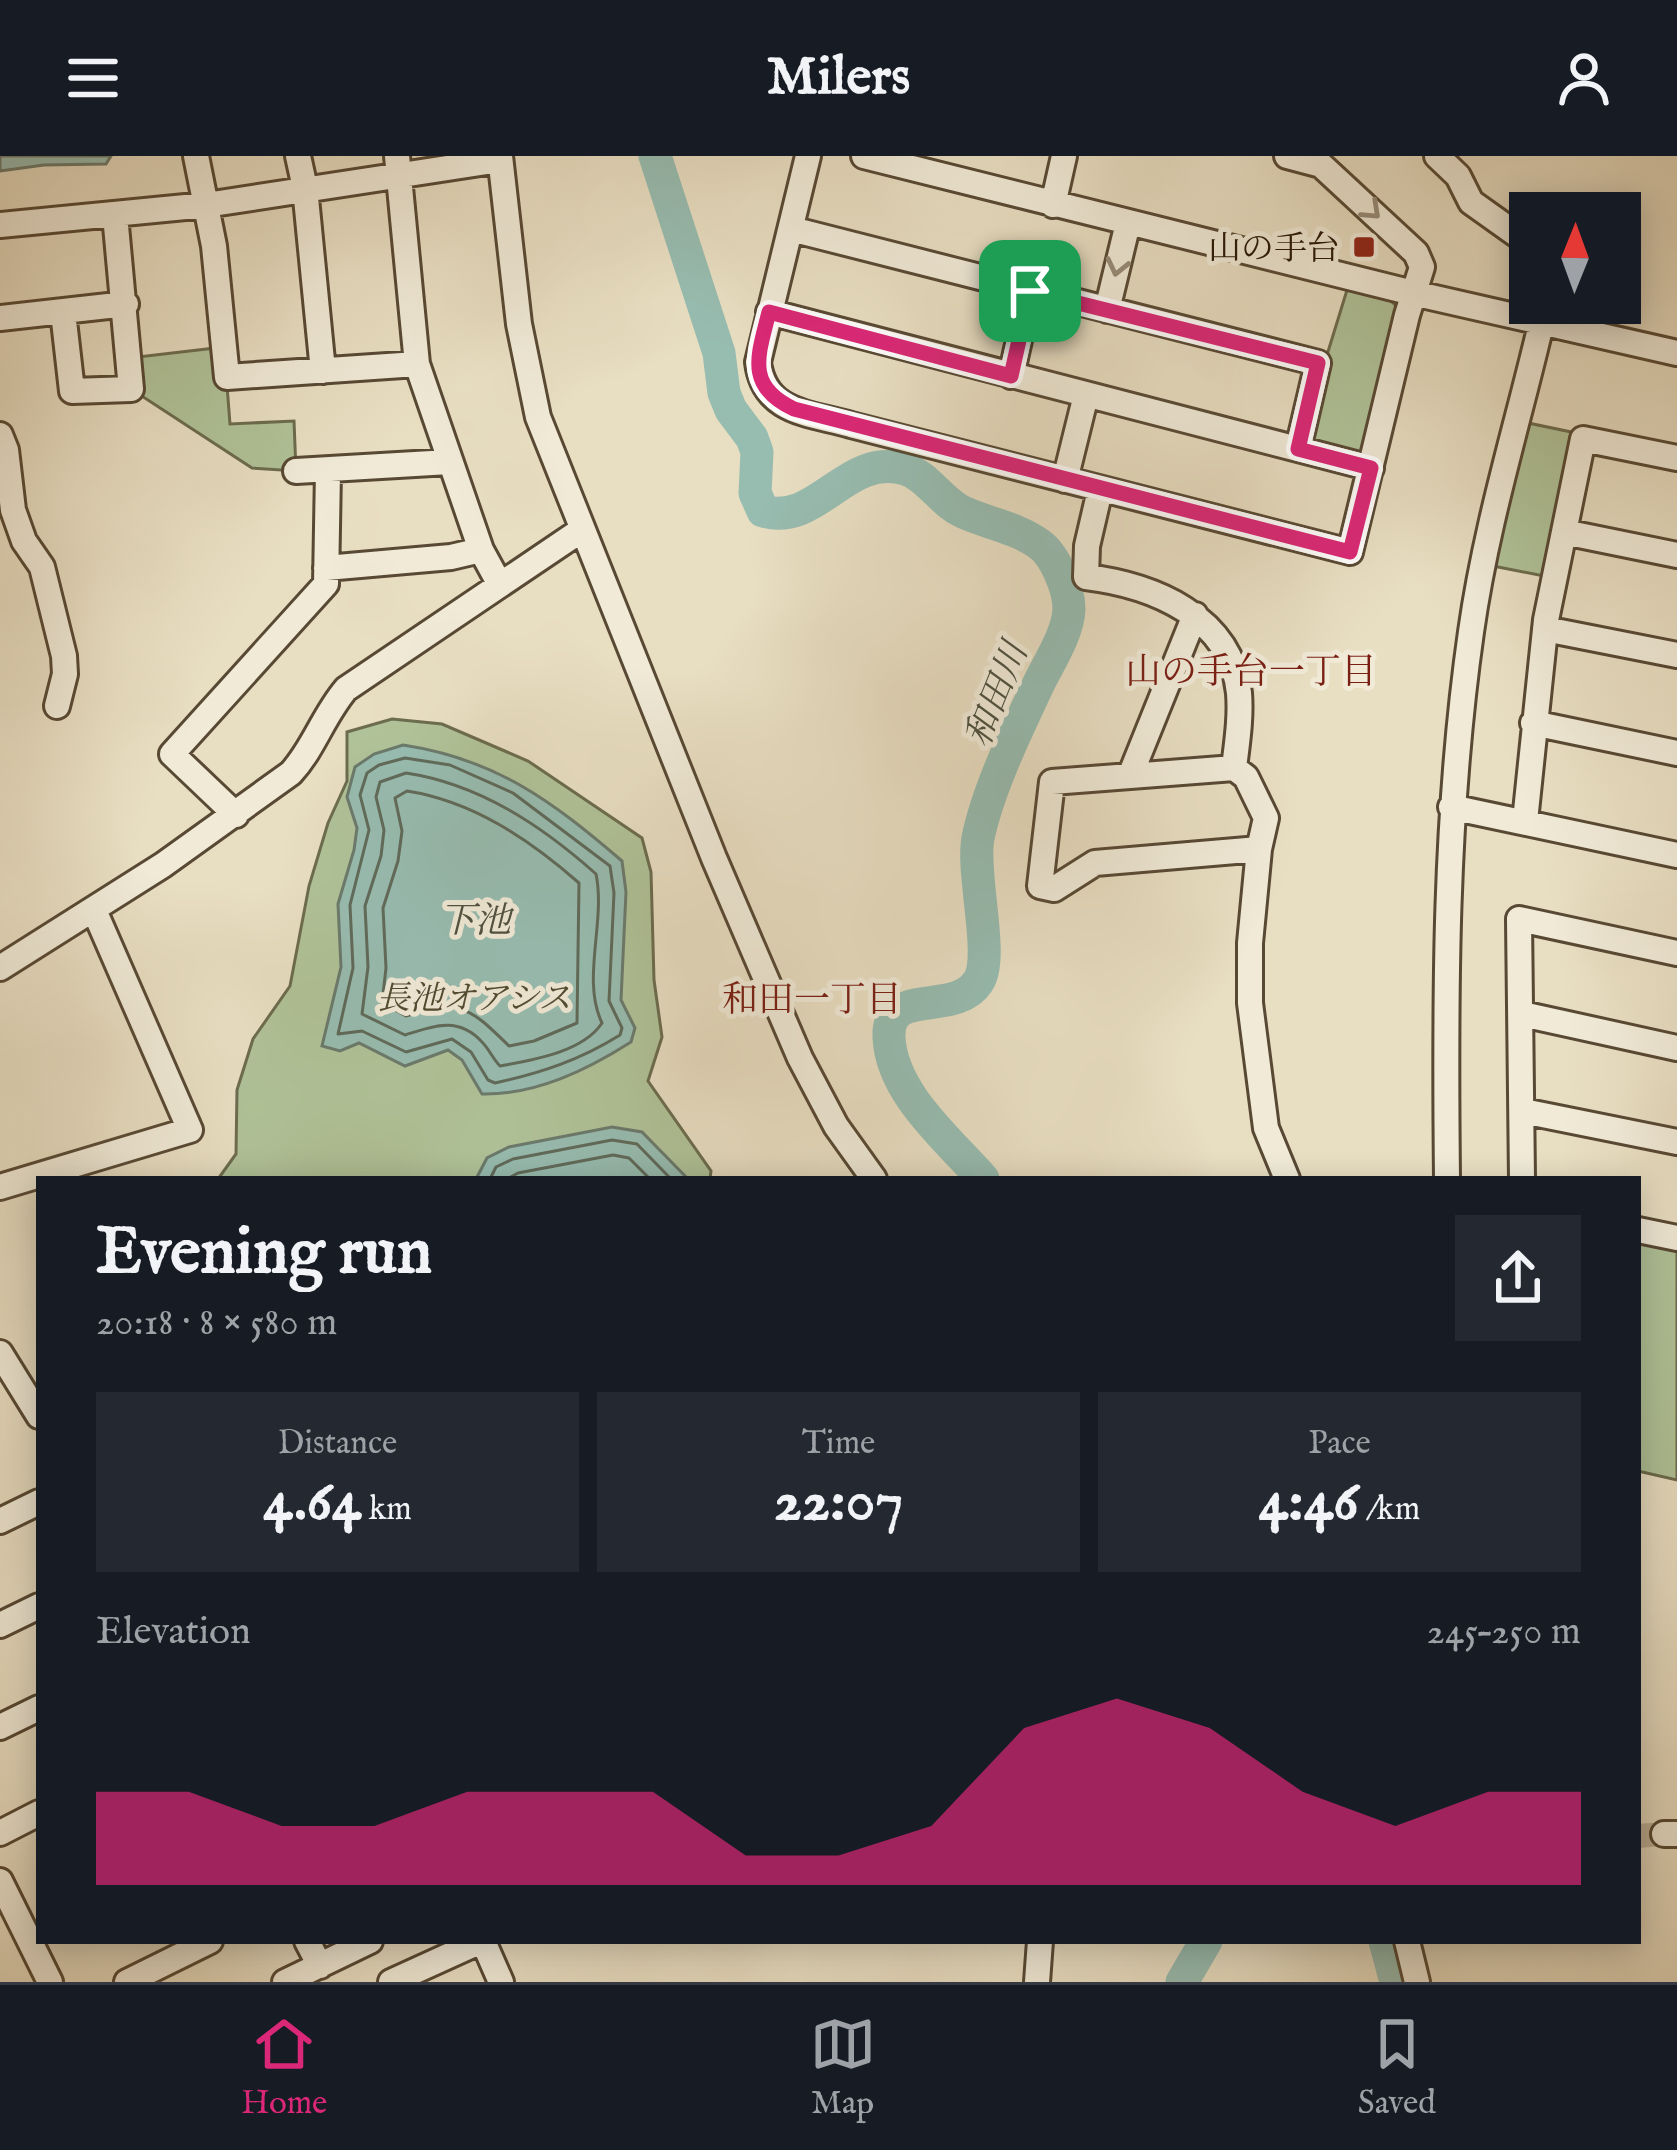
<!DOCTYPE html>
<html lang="en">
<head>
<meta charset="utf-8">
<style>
	:root { --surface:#171b24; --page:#242831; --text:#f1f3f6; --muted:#9ea1a6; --line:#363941; --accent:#db2777 }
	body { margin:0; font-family:"IM FELL English","Noto Serif JP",serif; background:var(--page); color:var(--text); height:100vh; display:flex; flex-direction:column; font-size:45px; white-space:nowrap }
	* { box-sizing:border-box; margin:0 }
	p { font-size:39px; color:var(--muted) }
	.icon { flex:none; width:66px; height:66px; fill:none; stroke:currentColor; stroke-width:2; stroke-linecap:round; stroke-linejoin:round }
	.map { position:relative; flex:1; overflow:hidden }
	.sheet { position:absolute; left:36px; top:1020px; width:1605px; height:768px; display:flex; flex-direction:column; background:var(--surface); border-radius:0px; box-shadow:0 6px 30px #0003 }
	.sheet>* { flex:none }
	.needle { width:78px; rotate:1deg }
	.tools { position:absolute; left:1509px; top:36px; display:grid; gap:24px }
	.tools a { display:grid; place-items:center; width:132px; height:132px; border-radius:0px; background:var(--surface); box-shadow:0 6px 30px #0003; font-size:60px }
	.pin { position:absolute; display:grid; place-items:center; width:102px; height:102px; color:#fff; margin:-51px; border-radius:24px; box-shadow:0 6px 18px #0006 }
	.round { display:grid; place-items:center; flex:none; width:126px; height:126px; border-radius:0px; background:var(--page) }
	.headline { display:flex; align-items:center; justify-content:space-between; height:204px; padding:0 60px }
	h1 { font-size:66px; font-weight:700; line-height:90px }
	.figures { display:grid; grid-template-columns:repeat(3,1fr); gap:18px; height:204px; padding:12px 60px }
	.figures div { display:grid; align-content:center; border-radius:0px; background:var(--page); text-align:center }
	.figures b { font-size:60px; font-weight:700 }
	.figures small { font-size:33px; font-weight:400 }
	.figures p { font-size:33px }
	.chart { height:336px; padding:24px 60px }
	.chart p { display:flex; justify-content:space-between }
	.chart svg { width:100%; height:216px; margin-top:12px; fill:var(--accent); opacity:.7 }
	header { display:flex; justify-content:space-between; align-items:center; height:156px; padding:0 60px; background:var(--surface); font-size:54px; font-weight:700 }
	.tab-bar { display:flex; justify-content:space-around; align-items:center; height:168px; border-top:3px solid var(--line); background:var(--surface); font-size:33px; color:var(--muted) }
	.tab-bar a { display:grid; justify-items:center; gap:6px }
	.tab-bar .on { color:var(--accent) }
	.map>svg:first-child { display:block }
</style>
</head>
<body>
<header><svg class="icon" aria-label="menu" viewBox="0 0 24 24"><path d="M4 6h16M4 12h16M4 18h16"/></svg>Milers<svg class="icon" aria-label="person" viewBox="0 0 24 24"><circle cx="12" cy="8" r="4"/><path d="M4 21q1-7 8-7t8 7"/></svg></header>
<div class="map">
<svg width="1677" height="1826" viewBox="0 0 1677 1826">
	<rect width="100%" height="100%" fill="#e8dec2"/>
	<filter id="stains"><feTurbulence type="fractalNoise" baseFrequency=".00167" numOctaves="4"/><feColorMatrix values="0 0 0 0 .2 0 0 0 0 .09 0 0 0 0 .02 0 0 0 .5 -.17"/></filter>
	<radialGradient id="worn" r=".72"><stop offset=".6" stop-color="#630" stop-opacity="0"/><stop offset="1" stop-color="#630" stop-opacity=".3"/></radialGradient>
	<!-- green -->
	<path fill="#b0c298" stroke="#6c6c4e" stroke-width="3" d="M1347,134l44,11 16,14 -36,153 -73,-19z
		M224,191l6,77 64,-3 2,50 -44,-3 -121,-79 -2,-31z
		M1514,264l62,13 -22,145 -71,-14z
		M392,563l50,5 86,37 114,77 9,34 3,108 8,57 -14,44 63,90 -1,8h-492l18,-25 1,-64 16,-51 37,-53 19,-100 19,-63 19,-42v-49z
		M1638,1074l39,8v242l-39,-9z"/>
	<!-- water -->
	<path fill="#97bcb0" stroke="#6b7a6c" stroke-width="3" d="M0,0h111l-5,8 -62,1 -44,6z
		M403,589c93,14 149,56 219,116l4,31 -5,108 14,28 -4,14c-44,28 -95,53 -149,52l-20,-34 -14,-10 -43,16 -46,-23 -19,8 -18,-5 19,-79 -3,-63 16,-54 3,-22 -10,-31 8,-30 19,-13z
		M612,971l30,5 46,47h-212l11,-21 22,-11z"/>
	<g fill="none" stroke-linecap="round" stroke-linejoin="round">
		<!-- shore -->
		<path stroke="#606a5a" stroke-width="3" d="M405,602l45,7 63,28 97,73 4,27 -5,108 13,27 -2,7c-40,25 -79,38 -125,48l-7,-3 -17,-28 -19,-13 -46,13 -44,-21 -24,3 15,-66 -3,-63 19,-75 -9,-35 7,-22 12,-8z
			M406,617c73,11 135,52 190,101 10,48 -15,105 6,149 -19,29 -69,37 -102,43 -7,-7 -11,-17 -18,-24 -24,-26 -48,-16 -77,-7l-43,-21 6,-47 -3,-61 16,-50 3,-26 -8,-33 4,-15z
			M407,635c65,10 122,48 172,92l-2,140 -43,18 -25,5c-39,-38 -47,-47 -103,-30l-24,-13 4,-35 -3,-60 15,-47 4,-30 -7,-33z
			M490,1023l6,-12 17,-8 99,-19 25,4 34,35
			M507,1023l11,-6 95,-18 16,3 21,21"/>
		<!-- river -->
		<path stroke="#97bcb0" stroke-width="33" d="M655,0l64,197 5,40 7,17 21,28 5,14 -2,41 8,18c55,16 83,-59 142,-42 23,7 36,33 58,43 24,11 54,16 76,32 16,11 30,45 30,65 -1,25 -20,53 -31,76 -21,45 -50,104 -60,153 -7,36 17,120 0,144 -24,36 -91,3 -89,55 2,56 60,103 94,142
			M1385,1785l11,41
			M1182,1826l24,-41"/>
		<!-- minor-tunnel -->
		<path stroke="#c2b69c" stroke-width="24" stroke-dasharray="24 12" stroke-linecap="butt" d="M1638,1680l26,-2"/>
		<defs>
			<path id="minor" d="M196,0l18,90 13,131 190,-13
				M298,0l7,32 18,183
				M397,0l20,208 64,186 18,33
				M500,0l19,168 19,93 176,441 86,200 36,68 38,53
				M808,0l-50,206c6,51 51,51 93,63l499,127 57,-237 15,-48 -6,-14 -95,-88 -34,-9
				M864,0l549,137 264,60
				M1437,0l21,20 13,26 59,42
				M1053,49l11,-49
				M0,69l206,-20 294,-45
				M791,73l527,134 -20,86
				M1107,154l21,-87
				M63,156l9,79 59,-2 -16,-174
				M769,156l602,156
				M0,162l126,-14
				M1011,220l19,-85
				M0,279l6,15 7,60 11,31 18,26 22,89 1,18 -8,32
				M296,315l153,-9
				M1065,324l21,-85
				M1100,334l-13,56 -1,31c66,8 145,39 153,116 2,25 -2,50 -5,75
				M1564,376l113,23
				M326,412l125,-11 30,-7
				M1545,473l132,26
				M1533,567l144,30
				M1234,612l12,9 20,41 -7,31 -164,14 -41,26 -14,-3 12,-104z
				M1130,620l65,-161
				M1451,651l226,48
				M236,659l-64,-61 154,-170 2,-113
				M1525,665l21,-201 37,-181 94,19
				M1259,693l-9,94v60l16,125 21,51
				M0,812l163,-103 128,-92c23,-25 32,-57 55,-84l234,-158
				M1522,858l155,34
				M1523,955l154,31
				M1447,1023c-2,-183 -2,-365 24,-547 16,-114 50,-218 75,-329
				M1522,1023l-3,-260 158,34
				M0,1031l190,-57 -96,-220
				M1638,1074l39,8
				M0,1197l39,63
				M0,1365l39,-19
				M0,1469l39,-19
				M0,1571l39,-19
				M0,1677l39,-20
				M1664,1678h13
				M0,1725l50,101
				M307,1785l13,25
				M483,1785l18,41
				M1407,1785l10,41
				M127,1826l83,-41
				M285,1826l85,-41
				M391,1826l90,-41
				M1037,1826l3,-41"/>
		</defs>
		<!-- minor casing -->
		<use href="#minor" stroke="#584934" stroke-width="30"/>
		<!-- minor -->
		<use href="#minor" stroke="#f0ead7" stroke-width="24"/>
	</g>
	<!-- one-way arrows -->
	<defs><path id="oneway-chevron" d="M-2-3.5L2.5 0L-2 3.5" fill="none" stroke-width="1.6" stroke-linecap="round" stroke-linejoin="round" transform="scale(3)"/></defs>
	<g stroke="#968b78">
		<use href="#oneway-chevron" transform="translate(1372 55) rotate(43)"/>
		<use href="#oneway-chevron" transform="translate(1117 111) rotate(103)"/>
	</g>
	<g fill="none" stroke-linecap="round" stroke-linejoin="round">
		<defs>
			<path id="route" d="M1030,135l288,72 -20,86 73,19 -21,84 -556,-143c-49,-23 -36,-53 -25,-97l242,64z"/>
		</defs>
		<!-- route casing -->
		<use href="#route" stroke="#fff" stroke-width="24"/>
		<!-- route -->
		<use href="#route" stroke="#db2777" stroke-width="15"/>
	</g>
	<!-- markers -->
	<rect fill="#8f2418" stroke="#f0ead7" stroke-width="4.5" x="1352" y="79" width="24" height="24" rx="6"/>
	<g text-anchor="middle" stroke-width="10" stroke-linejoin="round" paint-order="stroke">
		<!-- poi labels -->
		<g font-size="33" fill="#281705" stroke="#f0ead7" text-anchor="end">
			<text x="1340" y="103">山の手台</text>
		</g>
		<!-- park labels -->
		<g font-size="33" font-style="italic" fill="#514a31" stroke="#f0ead7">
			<text x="474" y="853">長池オアシス</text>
		</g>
		<!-- neighbourhood labels -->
		<g font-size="36" fill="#7a1f14" stroke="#f0ead7">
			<text x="1251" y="527">山の手台一丁目</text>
			<text x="812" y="855">和田一丁目</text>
		</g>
		<!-- water labels -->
		<g font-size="36" font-style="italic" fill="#4f5141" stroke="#f0ead7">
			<text transform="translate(995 538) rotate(-68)" y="13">和田川</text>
			<text x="475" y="776">下池</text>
		</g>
	</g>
	<rect width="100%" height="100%" filter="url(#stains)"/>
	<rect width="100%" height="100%" fill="url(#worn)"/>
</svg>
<div class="tools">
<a><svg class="needle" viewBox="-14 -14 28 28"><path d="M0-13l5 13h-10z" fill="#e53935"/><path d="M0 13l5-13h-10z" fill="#9ea1a6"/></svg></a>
</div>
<div class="pin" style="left:1030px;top:135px;background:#1e9e55"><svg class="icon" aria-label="arrive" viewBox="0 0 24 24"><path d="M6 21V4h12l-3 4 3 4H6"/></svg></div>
<section class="sheet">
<div class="headline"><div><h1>Evening run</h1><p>20:18 · 8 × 580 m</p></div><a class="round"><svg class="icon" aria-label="share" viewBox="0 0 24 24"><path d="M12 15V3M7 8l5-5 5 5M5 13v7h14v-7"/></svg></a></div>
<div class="figures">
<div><p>Distance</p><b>4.64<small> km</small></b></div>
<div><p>Time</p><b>22:07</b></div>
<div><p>Pace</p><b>4:46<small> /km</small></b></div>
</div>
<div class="chart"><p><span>Elevation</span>245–250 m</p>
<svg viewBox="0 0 160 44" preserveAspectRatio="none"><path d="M0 44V25L10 25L20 32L30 32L40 25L50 25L60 25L70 38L80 38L90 32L100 12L110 6L120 12L130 25L140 32L150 25L160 25V44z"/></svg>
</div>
</section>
</div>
<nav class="tab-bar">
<a class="on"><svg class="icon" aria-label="home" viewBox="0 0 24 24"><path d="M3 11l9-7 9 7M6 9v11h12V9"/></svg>Home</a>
<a><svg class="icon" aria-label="map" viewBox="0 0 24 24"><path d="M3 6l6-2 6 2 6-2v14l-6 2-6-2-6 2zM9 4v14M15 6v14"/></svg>Map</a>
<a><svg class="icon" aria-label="saved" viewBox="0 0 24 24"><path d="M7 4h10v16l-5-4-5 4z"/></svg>Saved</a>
</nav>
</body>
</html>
